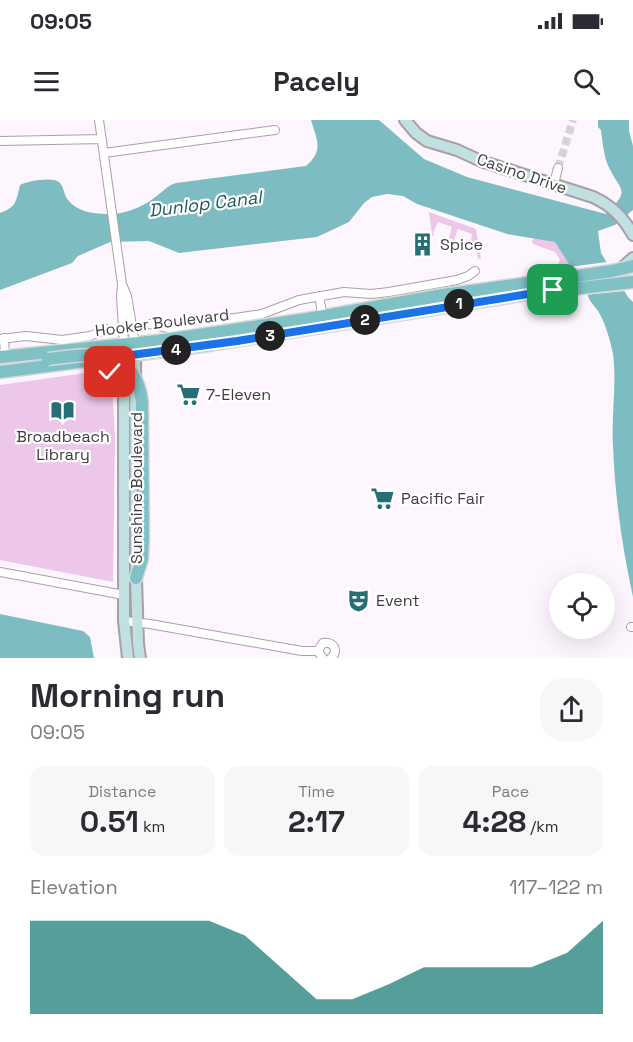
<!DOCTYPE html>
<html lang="en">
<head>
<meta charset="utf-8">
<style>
	:root { --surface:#fff; --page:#f7f7f7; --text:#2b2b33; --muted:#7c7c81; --accent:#0f766e }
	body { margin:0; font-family:"Space Grotesk",sans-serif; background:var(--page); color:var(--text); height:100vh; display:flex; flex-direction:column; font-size:22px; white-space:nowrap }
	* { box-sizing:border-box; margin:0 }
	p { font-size:20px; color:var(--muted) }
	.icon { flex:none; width:33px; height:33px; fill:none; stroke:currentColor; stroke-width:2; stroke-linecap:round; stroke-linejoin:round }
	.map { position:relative; height:538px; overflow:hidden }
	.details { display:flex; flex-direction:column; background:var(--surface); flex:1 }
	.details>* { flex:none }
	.controls { position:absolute; left:549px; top:453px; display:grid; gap:12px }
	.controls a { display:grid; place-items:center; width:66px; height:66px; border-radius:50%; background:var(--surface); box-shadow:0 6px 24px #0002; font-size:30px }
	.pin { position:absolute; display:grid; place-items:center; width:51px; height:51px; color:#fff; margin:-26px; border-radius:12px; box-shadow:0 3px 9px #0006 }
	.km { position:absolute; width:30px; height:30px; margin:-15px; border-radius:50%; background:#222; color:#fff; font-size:16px; line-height:30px; text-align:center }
	.round { display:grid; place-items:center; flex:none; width:63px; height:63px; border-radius:24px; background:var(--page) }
	.summary { display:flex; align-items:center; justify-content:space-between; height:102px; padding:0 30px }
	h1 { font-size:33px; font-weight:700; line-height:45px }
	.figures { display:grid; grid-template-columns:repeat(3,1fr); gap:9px; height:102px; padding:6px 30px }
	.figures div { display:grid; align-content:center; border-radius:15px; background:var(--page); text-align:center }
	.figures b { font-size:30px; font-weight:700 }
	.figures small { font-size:16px; font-weight:400 }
	.figures p { font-size:16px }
	.chart { height:168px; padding:12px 30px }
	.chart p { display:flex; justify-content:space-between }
	.chart svg { width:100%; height:108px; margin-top:6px; fill:var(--accent); opacity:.7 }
	.status { display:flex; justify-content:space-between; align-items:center; height:42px; padding:0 30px; background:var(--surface); direction:ltr }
	.status svg { height:16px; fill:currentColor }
	header { display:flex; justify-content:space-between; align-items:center; height:78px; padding:0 30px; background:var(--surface); font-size:27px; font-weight:700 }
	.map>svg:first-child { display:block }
</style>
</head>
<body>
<div class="status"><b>09:05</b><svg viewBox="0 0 49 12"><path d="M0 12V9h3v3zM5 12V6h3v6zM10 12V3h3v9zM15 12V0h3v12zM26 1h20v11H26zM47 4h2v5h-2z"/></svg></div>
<header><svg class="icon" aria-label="menu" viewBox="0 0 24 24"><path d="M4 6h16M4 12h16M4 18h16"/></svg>Pacely<svg class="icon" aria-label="search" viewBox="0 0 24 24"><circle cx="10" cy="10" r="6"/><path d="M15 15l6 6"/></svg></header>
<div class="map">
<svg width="633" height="538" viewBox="0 0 633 538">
	<rect width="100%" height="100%" fill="#fef6fe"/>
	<!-- green -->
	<path fill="#edc7ea" d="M429,92l47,17 5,30h-3l-2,-11 -6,1 2,-15 -14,-5 -4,11 -5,-2 3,-11 -14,-5 -5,11 1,3h-2z
		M534,118l22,4 16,24 -14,-1 2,-5 -5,-8 -22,-8 -1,-3z
		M99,251l9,7 4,6 3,54 -2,144 -113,-22v-175z"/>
	<!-- water -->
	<path fill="#7dbdc2" d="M311,0h68l45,39 43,18 139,37c27,-27 13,-22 1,-51 -3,-8 -5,-24 -6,-33l-3,-3v-7h31v11l4,15v64l-18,15 -17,6 3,22 27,44 5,5v295c-11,-50 -18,-100 -20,-151 -2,-30 4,-61 0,-92 -3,-14 -7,-30 -15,-43 -5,-7 -10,-11 -11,-19l-32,-50 -48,-8 -90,-30 -14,-8 -16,-2 -15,3 -8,6 -15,19 -32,15 -138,16 -30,-12 -39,1 -32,14 -6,7 -72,27v-77c17,-6 16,-12 20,-28 7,-4 34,-9 40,-2 4,5 4,12 8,17 8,11 25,14 38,14 16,1 35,-6 48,-16 9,-6 12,-12 22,-15l130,-17c18,-16 11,-25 5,-46z
		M0,494l83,17 7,6 4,21h-94z"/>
	<!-- pier -->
	<path fill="#fef6fe" d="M607,142l18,29 -41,4 -15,-28z"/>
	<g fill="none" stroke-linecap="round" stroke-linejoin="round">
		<!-- street-tunnel -->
		<path stroke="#d8d1d8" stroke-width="8" stroke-dasharray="8 4" stroke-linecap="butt" d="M558,48l15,-48"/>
		<defs>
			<path id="street" d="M99,0l23,164 5,12 8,48
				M0,21l102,-2
				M104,33l171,-23
				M554,64l4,-16
				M122,165l-1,12 3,48
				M319,176l4,22
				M150,204l18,4 94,-14 37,-14 45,-8 27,2 18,-2 68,-12 11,-4 7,-5
				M4,218l1,18
				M0,219l26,-3 36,4 28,-4 17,-7
				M0,452l124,23
				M124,501l26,3 152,27h17
				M631,507h2
				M323,538l-4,-5v-4l4,-6c11,-2 16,8 8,15"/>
			<path id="secondary" d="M405,0l11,13 11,8 30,9 24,11 112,36c18,8 31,21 40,38
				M622,148l11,-10
				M135,227l1,231 2,66 2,14
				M124,239v262l4,37"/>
			<path id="primary" d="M0,237l158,-16 149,-22 136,-24 169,-24 21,-5
				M89,241l19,9 15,17
				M0,252l202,-26 326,-52 105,-12
				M136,458l6,-19 1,-23 -1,-134"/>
		</defs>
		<!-- street casing -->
		<use href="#street" stroke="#a99fa8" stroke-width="10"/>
		<!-- secondary casing -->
		<use href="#secondary" stroke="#a99fa8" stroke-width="14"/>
		<!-- primary casing -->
		<use href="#primary" stroke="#d9d8d9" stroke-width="15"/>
		<!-- street -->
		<use href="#street" stroke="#fff" stroke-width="8"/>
		<!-- secondary -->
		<use href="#secondary" stroke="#c0e0e2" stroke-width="10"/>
		<!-- primary -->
		<use href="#primary" stroke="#80c1c5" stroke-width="12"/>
		<defs>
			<path id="primary-bridge" d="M48,239c42,-5 87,-14 94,43"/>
		</defs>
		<!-- primary-bridge casing -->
		<use href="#primary-bridge" stroke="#d9d8d9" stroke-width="15" stroke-linecap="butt"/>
		<!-- primary-bridge -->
		<use href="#primary-bridge" stroke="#80c1c5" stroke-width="12"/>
	</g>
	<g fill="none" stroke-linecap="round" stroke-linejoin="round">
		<defs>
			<path id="route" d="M110,252l13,15 1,-31 113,-15 316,-51"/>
		</defs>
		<!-- route casing -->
		<use href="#route" stroke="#fff" stroke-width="12"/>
		<!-- route -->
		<use href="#route" stroke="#1a73e8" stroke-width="8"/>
	</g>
	<!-- icons -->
	<defs>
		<symbol id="building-bare" viewBox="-9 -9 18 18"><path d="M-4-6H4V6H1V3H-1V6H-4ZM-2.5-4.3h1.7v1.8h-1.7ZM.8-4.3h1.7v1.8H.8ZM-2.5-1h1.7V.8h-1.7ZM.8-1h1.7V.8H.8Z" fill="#267075" stroke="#fff" stroke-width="2.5" paint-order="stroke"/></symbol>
		<symbol id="supermarket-bare" viewBox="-9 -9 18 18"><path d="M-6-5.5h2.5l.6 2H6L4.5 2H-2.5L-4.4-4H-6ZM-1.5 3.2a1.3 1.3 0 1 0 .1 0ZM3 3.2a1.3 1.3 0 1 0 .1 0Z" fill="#267075" stroke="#fff" stroke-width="2.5" paint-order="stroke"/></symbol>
		<symbol id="library-bare" viewBox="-9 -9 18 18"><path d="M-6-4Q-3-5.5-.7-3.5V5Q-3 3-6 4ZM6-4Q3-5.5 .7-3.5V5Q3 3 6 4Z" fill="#267075" stroke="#fff" stroke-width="2.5" paint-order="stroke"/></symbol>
		<symbol id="theatre-bare" viewBox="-9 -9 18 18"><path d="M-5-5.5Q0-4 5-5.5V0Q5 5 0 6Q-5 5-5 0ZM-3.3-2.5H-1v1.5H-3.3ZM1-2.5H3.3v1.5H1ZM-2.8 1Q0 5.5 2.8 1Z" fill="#267075" stroke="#fff" stroke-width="2.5" paint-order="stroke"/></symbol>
	</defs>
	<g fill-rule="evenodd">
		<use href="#building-bare" x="406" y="108" width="33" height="33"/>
		<use href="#supermarket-bare" x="172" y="258" width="33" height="33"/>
		<use href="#library-bare" x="46" y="274" width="33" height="33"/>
		<use href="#supermarket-bare" x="366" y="362" width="33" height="33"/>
		<use href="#theatre-bare" x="342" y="464" width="33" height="33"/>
	</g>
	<g text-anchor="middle" stroke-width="4.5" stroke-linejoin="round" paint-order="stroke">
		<!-- street labels -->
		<g font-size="16" fill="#3f3b3f" stroke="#fff">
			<text transform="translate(522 53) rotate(19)" y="6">Casino Drive</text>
			<text transform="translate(162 202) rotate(-7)" y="6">Hooker Boulevard</text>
			<text transform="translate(136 368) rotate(-90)" y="6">Sunshine Boulevard</text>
		</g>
		<!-- poi labels -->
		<g font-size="16" fill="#3f3b3f" stroke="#fff" text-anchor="start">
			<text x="440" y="130">Spice</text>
			<text x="206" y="280">7-Eleven</text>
			<text x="63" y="322" text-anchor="middle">Broadbeach<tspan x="63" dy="18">Library</tspan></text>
			<text x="401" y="384">Pacific Fair</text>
			<text x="376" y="486">Event</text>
		</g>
		<!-- water labels -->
		<g font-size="18" font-style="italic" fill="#21585c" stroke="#fff">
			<text transform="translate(205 84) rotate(-7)" y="6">Dunlop Canal</text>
		</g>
	</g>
</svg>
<div class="controls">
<a><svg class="icon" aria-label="locate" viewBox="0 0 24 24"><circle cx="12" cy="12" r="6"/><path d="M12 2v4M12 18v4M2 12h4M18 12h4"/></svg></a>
</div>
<div class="pin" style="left:553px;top:170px;background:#1e9e55"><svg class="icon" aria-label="arrive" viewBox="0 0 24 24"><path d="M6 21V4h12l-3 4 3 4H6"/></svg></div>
<div class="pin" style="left:110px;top:252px;background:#d93025"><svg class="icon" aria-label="check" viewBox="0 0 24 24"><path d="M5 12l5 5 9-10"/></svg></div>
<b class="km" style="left:459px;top:184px">1</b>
<b class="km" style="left:365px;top:200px">2</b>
<b class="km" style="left:270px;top:216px">3</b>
<b class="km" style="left:176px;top:230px">4</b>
</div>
<section class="details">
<div class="summary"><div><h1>Morning run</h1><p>09:05</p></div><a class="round"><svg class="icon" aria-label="share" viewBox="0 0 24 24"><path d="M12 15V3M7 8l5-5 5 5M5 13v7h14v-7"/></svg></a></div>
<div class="figures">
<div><p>Distance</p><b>0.51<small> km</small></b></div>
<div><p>Time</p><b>2:17</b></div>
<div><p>Pace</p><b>4:28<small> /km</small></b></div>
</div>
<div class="chart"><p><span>Elevation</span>117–122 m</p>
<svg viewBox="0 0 160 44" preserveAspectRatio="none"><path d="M0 44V6L10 6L20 6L30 6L40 6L50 6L60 12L70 25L80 38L90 38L100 32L110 25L120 25L130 25L140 25L150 19L160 6V44z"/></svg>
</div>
</section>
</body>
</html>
